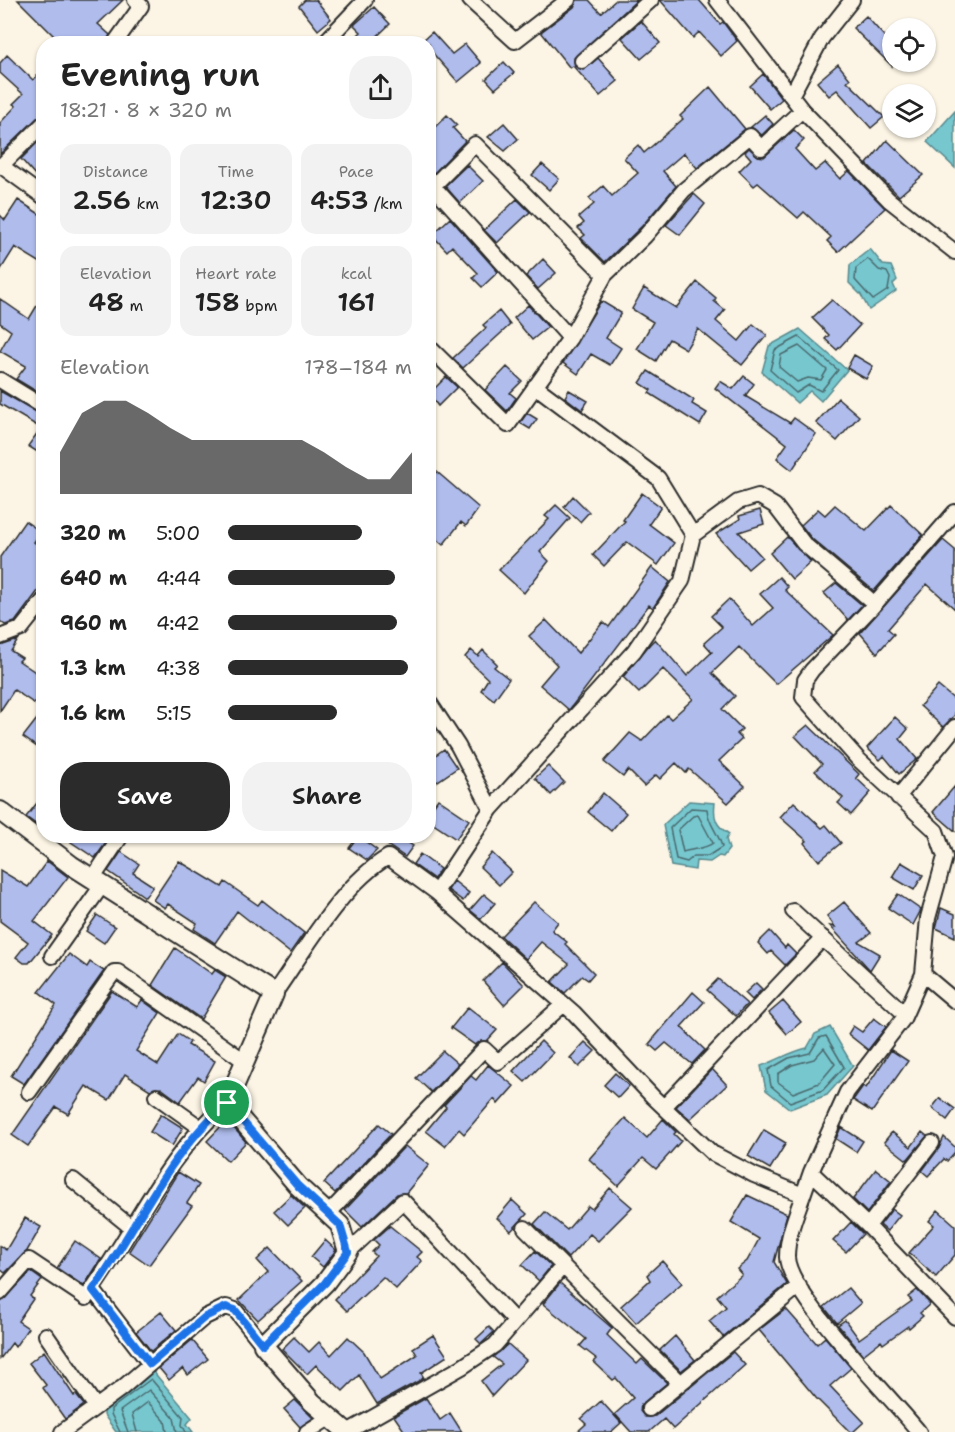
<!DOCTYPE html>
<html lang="en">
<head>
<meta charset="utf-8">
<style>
	:root { --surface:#fff; --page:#f2f2f2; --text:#222; --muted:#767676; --accent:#2b2b2b }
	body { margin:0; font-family:"Shantell Sans",sans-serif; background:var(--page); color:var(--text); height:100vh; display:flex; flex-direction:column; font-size:22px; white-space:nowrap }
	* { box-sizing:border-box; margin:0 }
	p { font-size:20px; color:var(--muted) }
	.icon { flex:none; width:33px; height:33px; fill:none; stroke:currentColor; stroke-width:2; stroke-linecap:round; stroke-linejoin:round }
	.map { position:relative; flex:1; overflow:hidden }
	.drawer { position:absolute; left:36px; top:36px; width:400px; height:807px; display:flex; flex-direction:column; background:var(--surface); border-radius:24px; box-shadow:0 2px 4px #0004 }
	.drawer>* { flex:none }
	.buttons { position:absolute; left:882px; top:18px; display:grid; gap:12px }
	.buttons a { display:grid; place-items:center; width:54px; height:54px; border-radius:50%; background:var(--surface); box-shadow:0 2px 4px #0004; font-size:30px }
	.pin { position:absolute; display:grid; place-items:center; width:51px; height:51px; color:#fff; margin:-26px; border:3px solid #fff; border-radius:50%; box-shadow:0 2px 6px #0007 }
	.round { display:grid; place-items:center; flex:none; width:63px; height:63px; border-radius:24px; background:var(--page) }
	.overview { display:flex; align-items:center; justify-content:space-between; height:102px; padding:0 24px }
	h1 { font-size:33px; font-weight:600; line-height:45px }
	.stats { display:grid; grid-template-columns:repeat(3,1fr); gap:9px; height:102px; padding:6px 24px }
	.stats div { display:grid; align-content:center; border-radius:15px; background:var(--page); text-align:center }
	.stats b { font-size:26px; font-weight:600 }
	.stats small { font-size:16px; font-weight:400 }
	.stats p { font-size:16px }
	.chart { height:168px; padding:12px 24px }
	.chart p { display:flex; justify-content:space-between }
	.chart svg { width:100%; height:108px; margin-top:6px; fill:var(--accent); opacity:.7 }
	.button { display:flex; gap:12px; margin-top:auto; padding:12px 24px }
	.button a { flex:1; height:69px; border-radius:24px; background:var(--accent); color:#fff; font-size:24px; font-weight:600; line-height:69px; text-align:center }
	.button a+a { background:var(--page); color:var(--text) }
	ul { padding:0 24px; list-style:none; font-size:20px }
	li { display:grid; grid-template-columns:96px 72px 1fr; align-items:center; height:45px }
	li i { height:15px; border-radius:8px; background:var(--accent) }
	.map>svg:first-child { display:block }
</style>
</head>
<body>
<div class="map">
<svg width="955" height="1432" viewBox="0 0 955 1432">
	<rect width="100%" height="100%" fill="#fcf5e5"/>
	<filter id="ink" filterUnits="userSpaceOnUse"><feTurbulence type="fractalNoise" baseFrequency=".0167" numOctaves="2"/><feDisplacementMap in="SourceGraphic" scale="12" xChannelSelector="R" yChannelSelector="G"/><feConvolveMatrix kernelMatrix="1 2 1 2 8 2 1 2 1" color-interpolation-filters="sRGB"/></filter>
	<g filter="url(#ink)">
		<!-- water -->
		<path fill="#77c7cf" stroke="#59898d" stroke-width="1.5" d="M955,111v57l-28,-26z
			M870,249l13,16 8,1 6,14 -4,4 3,7 -27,19 -8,-15 -12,-12 1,-18z
			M800,329l47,41 -26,31 -11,-10 -13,12 -35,-31 7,-26z
			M689,801l26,2c-2,15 1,23 14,31l-3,5 3,10 -6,8 -4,-1 -9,6 -14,-1 -1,9 -24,-4 -8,-41z
			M830,1027l23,39 -26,29 -37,14 -24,-19 -5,-24c17,-6 29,-14 46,-18l8,-14z
			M152,1370l40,48 -5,6 6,8h-77l-12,-17 1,-10z"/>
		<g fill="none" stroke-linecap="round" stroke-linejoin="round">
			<!-- shore -->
			<path stroke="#49696d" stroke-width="1.5" d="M868,259l11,11 8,2 3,6 -2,12 -15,10 -18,-20 1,-12z
				M799,337l39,33 -17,21 -12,-6 -13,8 -26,-23 5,-20z
				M799,346l28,24 -6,10 -13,-2 -11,4 -18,-15 2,-12z
				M691,808l16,1c1,16 12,24 15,38l-14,9h-14l-7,6 -11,-3 -6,-31z
				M698,815l15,28c-8,6 -21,6 -30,9l-5,-22 15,-14z
				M826,1036l18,31 -21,23 -33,12 -19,-16 -3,-16 21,-12 21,-5 9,-15z
				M824,1048l11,16 -16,19 -26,10 -15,-11v-8l14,-9 22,-6z
				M120,1432l-9,-18v-5l40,-30 32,38 -1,8 4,7
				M128,1432l-8,-21 29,-21 25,28 3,14
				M137,1432l-5,-18 16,-12 17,19 2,11"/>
		</g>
		<!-- building -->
		<path fill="#afbcec" stroke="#2b2b2b" stroke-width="1.5" d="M18,0h105l-25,24 12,11 -5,9h-43z
			M305,0h11l15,19 -13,11 -19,-24z
			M577,0h12l12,13 15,-13h21l-63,58 1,8 8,4 15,-12 20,23 -18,15 -27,-30 -3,2 -29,-36 33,-25z
			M660,0h39l21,24 3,-2 14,19 -16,15 -22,-24 -6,6z
			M374,7l16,17 -21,20h-20l12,-12 -7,-7z
			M866,16l26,29v21l-39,-38z
			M641,21l19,22 -19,16 -19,-21z
			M432,32l20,22 13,-10 16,19 -23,19 -29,-33v-5l-7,-3z
			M7,55l26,25 11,-11v45l-6,3 -38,37v-31l16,-17 -3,-2 10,-10 -23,-21v-10z
			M504,62l10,11 -19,16 -9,-10z
			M838,64l12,15 -3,2 37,36 -13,11 -34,-38 -8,6 -12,-14z
			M763,74l19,25 -12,10 -20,-23z
			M710,87l35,42 -48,39 -13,-15 -21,18 13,15 -34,40 -37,36 -24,-24 4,-3 -7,-7 6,-5 -5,-6 15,-13 -5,-6 14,-12 9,10 26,-23 -14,-15 14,-13 6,8 39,-34 -3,-3z
			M447,115l10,10 -4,3 12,13 -31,32 -5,-5v-47l6,6z
			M765,115l8,9 -11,11 -11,-8z
			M504,123l14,16 -13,12 -17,-14z
			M794,130l10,10 -9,9 20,22 10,-8 15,16 9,-8 36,37 -47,44 -11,-11 4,-4 -27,-25 -6,6 -40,-35 -4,3 -15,-15 12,-12 -6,-7 4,-4 9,8 6,1z
			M44,136v49l-23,-26z
			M887,140l36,35 -24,21 -32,-32z
			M542,164l17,15 -10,11 -17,-15z
			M467,165l16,16 -23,22 -15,-17z
			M694,194l11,10 -25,31 -14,-10z
			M517,199l13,13 -33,31 -13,-13z
			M18,200l26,17v48l-29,-18 -15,24v-56l5,5z
			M450,218l48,54 -16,15 -9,-9 5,-5 -26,-27 -5,5 -15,-16z
			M543,259l13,14 -18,16 -12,-13z
			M697,282l19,16 -2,3 11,9 -9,11 23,20 14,-17 14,11 -25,30 -44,-36 -12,20 -17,-10 -13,22 -19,-12 16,-27 -21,-13 12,-21 32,20z
			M44,294v102l-28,-17 10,-13 -26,-15 11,-20 -11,-8v-24l29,20z
			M832,300l28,25 -23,25 -12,-11 4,-4 -17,-17z
			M601,301l20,12 -15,25 15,10 -11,17 -19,-11 -13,20 -15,-11z
			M528,305l20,22 -16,13 -18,-22z
			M499,311l11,14 -47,43 -10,-10 33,-30 -3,-3z
			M854,355l19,11 -7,13 -19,-11z
			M507,367l15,14 -12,12 6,5 -9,13 -22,-21z
			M648,371l46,29 -2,4 15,9 -7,12 -51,-32 2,-3 -11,-7z
			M744,376l10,8 -9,12 45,27 4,-5 22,16 -24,36 -15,-12 10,-14 -72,-56 5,-7 13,8z
			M446,377l11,10 -19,19 -9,-12z
			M569,390l19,11 -6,9 -17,-13z
			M0,391l44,25v40l-16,-10 13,-18 -41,-24z
			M838,398l21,18 -22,25 -21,-18z
			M527,413l10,6 -7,10 -10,-6z
			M429,465l50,43 -13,18 -5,-4 -18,23 -14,-12z
			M642,493l19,14 -12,17 25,19 -16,22 -31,-23 -23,24 -11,-11 32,-34 -2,-1z
			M573,496l16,16 -9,10 -16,-15z
			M556,505l14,13 -30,34 9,9 -25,32 -25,-23 50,-51 -4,-3z
			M835,505l31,26 25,-26 32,30 -49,56 -63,-53 -10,-13 17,-16 7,6z
			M760,510l4,14 -25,8 23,25 -14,12 -32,-35 24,-15 -1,-3z
			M25,521l16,11 -7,10 10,8v33l-29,39 -10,3 -5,-4v-64z
			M787,537l24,25 -19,17 -22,-26z
			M943,540l12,10v59l-28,-25 -39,45 6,5 -17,19 -17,-20z
			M652,567l18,15 -17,26 -4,-3 -80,105 -29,-25 17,-20 -28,-29 17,-16 32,33 25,-31 6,5z
			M779,577l9,10 -3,3 48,45 -57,49 -37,-37 -27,26 23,23 -13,13 20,20 -5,5 5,5 -23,22 26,25 -17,17 -39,-34 -3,4 -10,-10 -16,16 -4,-4 -12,11 -16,-16 -5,7 -19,-15 26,-29 12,8 25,-26 4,4 22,-20 -30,-30 -24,24 -16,-16 27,-33 5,-5 32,37 25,-24 -8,-9 18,-16 -11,-11 18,-17 24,27 20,-18 -13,-14z
			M836,583l26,22 -14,15 -24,-27z
			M18,640l-7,11 11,7 -3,3 25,17v32l-30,-20 -14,21v-65z
			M471,650l7,6 5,-6 14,14 -3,3 15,12 -15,21 -13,-10 7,-11 -23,-22z
			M938,686l17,14v15l-12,12 -23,-21z
			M44,710v28l-7,9 -14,-10z
			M895,717l13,12 -8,10 17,20 -18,15 -15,-18 -4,4 -13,-12z
			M808,725l51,49 -3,4 15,14 -20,23 -13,-12 5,-5 -28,-27 7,-7 -27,-28z
			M444,749l13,19 -28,19v-27z
			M548,766l16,16 -13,13 -16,-17z
			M955,786v45l-22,-19z
			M603,793l23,20 -15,18 -23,-19z
			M44,794v36l-18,-13z
			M438,799l31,21 -13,19 -27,-18v-9z
			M794,802l28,26 4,-3 15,18 -22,18 -15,-18 3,-2 -27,-24z
			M62,836h49l-16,22z
			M358,836l19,14 -10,10 -18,-12z
			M374,836h24l15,10 -8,11z
			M121,852l18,12 -6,9 20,13 -8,11 -37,-26z
			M492,853l20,19 -13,13 -19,-18z
			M420,854l20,15 -6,10 -21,-15z
			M47,861l21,16 -34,44 18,14 -23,28h-5l-8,-6 12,-15 -28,-21v-51l28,17z
			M179,861l43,26 3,-5 33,23 4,-5 42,33 -14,20 -53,-42 -22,32 -21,-14 3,-6 -29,-19 -3,4 -12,-8z
			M901,862l22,13 -9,15 -22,-13z
			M454,881l15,12 -6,8 -15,-11z
			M484,894l11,9 -14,16 -11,-9z
			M898,894l23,16 -8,15 -25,-17z
			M534,902l24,20 -6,8 15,12 -2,2 29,29 -6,7 -6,-4 -17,17 -13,-11 17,-18 -28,-22 -15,17 -25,-23z
			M844,902l27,31 -12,9 21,12 -10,16 -40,-44 5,1 -8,-11z
			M941,908l14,6v23l-19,-9z
			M97,915l18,12 -11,16 -18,-12z
			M770,931l15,17 2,-3 9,9 -11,11 -14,-14 -3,3 -10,-11z
			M175,948l37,26 3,-4 11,7 -25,42 -49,-34z
			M69,954l18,13 3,-5 14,9 -80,113 -13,-8 45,-71 -17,-13z
			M502,962l22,23 -20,20 -21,-24z
			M718,979l29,25 -11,12 -29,-26z
			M756,983l6,6 -10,11 -7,-7z
			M112,991l25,16 5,-7 18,13 -24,38 22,14 20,-31 12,8 -2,3 27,16 -11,20 -6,-4 -18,25 -19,-14 -11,2 -25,-16 -16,26 -23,-14 -18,28 -12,-7 -28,39 -16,-11z
			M693,992l11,10 -23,25 24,23 -13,14 -26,-21 -9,8 -8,-7z
			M783,1001l18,21 -14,12 -18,-21z
			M468,1007l29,23 -10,11h-6l-6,4 -24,-17z
			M874,1018l12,9 -18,23 -20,-16 5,-8 9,6z
			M541,1041l12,12 -28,29 -12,-11z
			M585,1042l10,9 -16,16 -9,-9z
			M891,1050l17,11 -36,51 -19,-12 10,-14 3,2z
			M443,1051l15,13 -27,28 -15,-14z
			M488,1065l26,21 -16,18 -4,-5 -30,35 -5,-5 -14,17 -19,-15 20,-24 -2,-2 27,-29 5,4z
			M712,1069l15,16 -37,34 -14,-12z
			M615,1073l14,13 -11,12 -14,-13z
			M940,1098l15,11 -8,11 -15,-12z
			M161,1114l22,14 -11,18 -22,-14z
			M625,1118l22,20 16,-19 13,13 -2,2 7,7 -25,28 -13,-11 -25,28 -29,-27z
			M227,1120l19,22 -18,19 -21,-20z
			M379,1124l12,10 -56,59 -11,-10z
			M841,1127l22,14 -7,11 -20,-13z
			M764,1130l22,13 -16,26 -22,-13z
			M892,1132l19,15 11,-15 5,4 -20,24 -23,-18z
			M944,1137l11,10v5l-8,9 -3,-2 -16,17 -6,-5 17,-23z
			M405,1146l24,19 -23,28 -9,1 -35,33 -17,-17z
			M876,1169l15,12 -24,32 -14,-14z
			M178,1172l21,13 -12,18 5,3 -43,59 -20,-14z
			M610,1188l22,19 -34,34 -8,-7 -22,24 -34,-34 11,-12 22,18 21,-24 4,3z
			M291,1195l14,13 -17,17 -14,-14z
			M747,1195l40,19 -13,48 13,22 -64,53 -14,-16 17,-14 -9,-11 25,-21 -5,-6 10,-8 12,-22 -28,-17z
			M512,1200l15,14 -16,17 -14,-13z
			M892,1209l8,6 -13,16 -7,-6z
			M938,1210l17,15v30l-19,22 -27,-24 25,-28 -5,-4z
			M25,1218l16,9 -14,24 -22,22 -5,-4v-23l6,4z
			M851,1222l12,12 -17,18 -13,-11z
			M390,1226l32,26 -5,5 5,4 -26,28 -13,-12 -36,34 -12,-12 41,-43 -4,-4 7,-7 -5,-5z
			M325,1240l11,10 -13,17 -12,-10z
			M75,1241l26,18 -17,27 -27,-18z
			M270,1248l32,33 -44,39 -19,-20 29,-28 -11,-12z
			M535,1251l16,15 -12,15 -17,-16z
			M662,1261l20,22 -46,40 -15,-17 29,-26 -3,-5z
			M31,1272l11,8 -12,16 3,3 -15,22 10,7 -13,19 -3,-4 -12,16v-56z
			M560,1283l52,45 -5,7 30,29 5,-5 25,24 -26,22 -1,6 5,6 10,-1 78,-64 12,13 -72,64 -9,-10 -15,13h-18l-16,-18 18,-16 -17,-20 -3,2 -19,-18 3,-3 -17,-13 6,-7 -43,-35z
			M848,1288l13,15 -24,20 -13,-16z
			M917,1290l13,14 -10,9 3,3 -14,12 -1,-2 -25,18 -2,-3 -18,14 -25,-30 7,-5 14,19 53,-38 -4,-4z
			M786,1309l31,35 8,-7 26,31 -21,18 34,36 -11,10h-3l-34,-34 -57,-68z
			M161,1312l15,18 -25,21 -15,-19z
			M489,1327l5,5 -13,12 -5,-5z
			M433,1335l14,21 -26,17 3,5 -47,26 -18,-29 -16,16 -27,-26 -9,9 -25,-25 12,-12 15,15 10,-10 12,13 17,-18 16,15 16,27 37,-24 -4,-7z
			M675,1336l20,24 -14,11 -21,-21z
			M192,1340l16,19 -20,16 -5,-7 -14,12 -10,-12z
			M508,1344l18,16 -34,36 -11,-15 21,-17 -9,-7z
			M44,1351l30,45 2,-1 8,10 -19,14 -22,-31 3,-3 -17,-22z
			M426,1398l14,22 10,-7 12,19h-57l-11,-16z
			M295,1400l18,18 -13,9 -16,-18z
			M601,1401l20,22 -10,9h-34l9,-8 -5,-5z"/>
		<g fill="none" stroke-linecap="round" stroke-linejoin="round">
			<defs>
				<path id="street" d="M470,0l45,41 53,-41
					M717,0l85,110 87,90 66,52
					M114,44l27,-38 -6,-6
					M323,44l42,-44
					M582,61l69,-61
					M791,96l31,-58 30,-38
					M0,165l44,32
					M1,166l43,-43
					M433,186l42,-42 130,131
					M429,190l4,-4 137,152 35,-63 40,-39 39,-46 66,-54 11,12 41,-38
					M429,347l79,78 62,-87
					M0,380l44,27
					M535,386l123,92 35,57
					M955,512l-80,92 -63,66 -7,10 -2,17 55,62 78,72 9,26 -17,61 -5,56 32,27
					M0,637l21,-8 23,-29
					M429,702l29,44 33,63
					M898,797l57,-70
					M93,878l28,-42
					M436,892l138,121 79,84 59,56 42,22 49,20 8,-23
					M793,911l112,103
					M52,956l51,-72
					M923,974l-20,45 -56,73 -36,80 57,54 87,91
					M274,994c31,-44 68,-110 114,-137l48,35 55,-83 143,-158 48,-70 11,-46 45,-33 20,-6 17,10 29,38 71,60
					M29,1092l85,-120h4l128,90
					M156,1096l45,32
					M664,1107l159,-169
					M73,1180l59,48
					M803,1195c-7,20 -16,41 -16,62 1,37 105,141 132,175
					M328,1214l156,-165 14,13 66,-58
					M868,1226l64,-83
					M525,1228l155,155
					M348,1252l55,-51 112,120
					M93,1290l57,74
					M0,1293l29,-33 57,38c49,-67 77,-140 141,-195
					M46,1335l50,72
					M649,1409l150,-123
					M62,1432l60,-44 83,-71 21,-10 9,3 28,35
					M307,1432l22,-14
					M347,1432l115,-65 33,-22 68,-79"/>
				<path id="secondary" d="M0,811l71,54 203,129 -47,109 71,83 42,39 8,27 -23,31 -62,62 49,57 35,30"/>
			</defs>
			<!-- street casing -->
			<use href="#street" stroke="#2b2b2b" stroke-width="18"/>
			<!-- secondary casing -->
			<use href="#secondary" stroke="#2b2b2b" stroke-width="22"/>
			<!-- street -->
			<use href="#street" stroke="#fcf5e5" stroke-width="14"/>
			<!-- secondary -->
			<use href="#secondary" stroke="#fcf5e5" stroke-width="18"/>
		</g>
	</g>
	<g fill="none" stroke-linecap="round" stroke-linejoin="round" filter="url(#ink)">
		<defs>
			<path id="route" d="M227,1103l71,83 42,39 8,27 -23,31 -62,62 -28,-35 -9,-3 -21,10 -55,47 -57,-74c46,-65 72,-133 134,-187z"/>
		</defs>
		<!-- route casing -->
		<use href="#route" stroke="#fff" stroke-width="12"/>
		<!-- route -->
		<use href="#route" stroke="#1a73e8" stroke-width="8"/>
	</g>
</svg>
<div class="buttons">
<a><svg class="icon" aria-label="locate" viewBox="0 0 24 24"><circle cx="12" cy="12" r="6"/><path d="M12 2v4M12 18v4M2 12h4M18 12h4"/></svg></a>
<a><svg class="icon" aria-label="layers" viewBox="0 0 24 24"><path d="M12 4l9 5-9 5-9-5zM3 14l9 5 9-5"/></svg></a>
</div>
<div class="pin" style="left:227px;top:1103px;background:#1e9e55"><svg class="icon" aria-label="arrive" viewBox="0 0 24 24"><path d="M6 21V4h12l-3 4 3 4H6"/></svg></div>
<section class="drawer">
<div class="overview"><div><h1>Evening run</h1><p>18:21 · 8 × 320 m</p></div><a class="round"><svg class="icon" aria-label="share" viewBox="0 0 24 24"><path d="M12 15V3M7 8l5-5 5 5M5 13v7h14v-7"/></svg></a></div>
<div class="stats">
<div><p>Distance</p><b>2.56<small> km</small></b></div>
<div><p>Time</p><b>12:30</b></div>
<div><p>Pace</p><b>4:53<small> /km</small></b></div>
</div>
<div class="stats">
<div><p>Elevation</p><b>48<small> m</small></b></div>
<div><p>Heart rate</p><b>158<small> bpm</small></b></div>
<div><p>kcal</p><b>161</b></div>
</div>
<div class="chart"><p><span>Elevation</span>178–184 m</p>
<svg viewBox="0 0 160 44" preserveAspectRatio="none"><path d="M0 44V27L10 11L20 6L30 6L40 11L50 17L60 22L70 22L80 22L90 22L100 22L110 22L120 27L130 33L140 38L150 38L160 27V44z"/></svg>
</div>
<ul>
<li><b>320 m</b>5:00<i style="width:73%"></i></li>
<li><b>640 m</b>4:44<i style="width:91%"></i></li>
<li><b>960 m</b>4:42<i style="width:92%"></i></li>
<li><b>1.3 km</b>4:38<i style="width:98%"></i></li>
<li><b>1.6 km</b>5:15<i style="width:59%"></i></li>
</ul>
<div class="button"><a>Save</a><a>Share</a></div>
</section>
</div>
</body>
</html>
